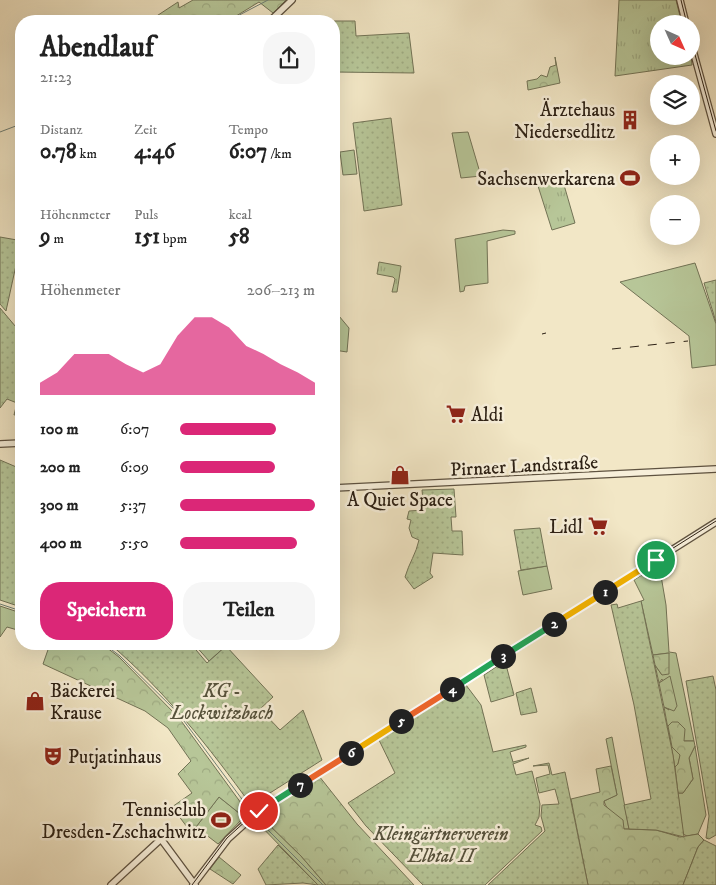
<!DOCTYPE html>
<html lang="de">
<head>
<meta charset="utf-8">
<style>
	:root { --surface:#fff; --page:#f6f6f6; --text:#222; --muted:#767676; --accent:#db2777 }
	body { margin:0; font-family:"IM FELL DW Pica",serif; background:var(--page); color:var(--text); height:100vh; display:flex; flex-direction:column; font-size:19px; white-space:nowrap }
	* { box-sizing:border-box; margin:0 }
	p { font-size:16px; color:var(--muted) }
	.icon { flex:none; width:28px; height:28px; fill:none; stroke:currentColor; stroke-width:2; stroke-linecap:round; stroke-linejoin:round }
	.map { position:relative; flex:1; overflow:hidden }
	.drawer { position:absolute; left:15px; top:15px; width:325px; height:635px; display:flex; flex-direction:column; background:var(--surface); border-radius:20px; box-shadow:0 5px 20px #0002 }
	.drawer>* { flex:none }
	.needle { width:32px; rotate:135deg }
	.tools { position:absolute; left:650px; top:15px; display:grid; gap:10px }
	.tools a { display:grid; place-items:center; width:50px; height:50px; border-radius:50%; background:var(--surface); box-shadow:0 5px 20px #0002; font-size:25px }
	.pin { position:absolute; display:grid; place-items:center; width:42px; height:42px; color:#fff; margin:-21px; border:2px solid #fff; border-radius:50%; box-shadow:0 1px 5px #0007 }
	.km { position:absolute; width:25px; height:25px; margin:-12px; border-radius:50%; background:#222; color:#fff; font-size:14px; line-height:25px; text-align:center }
	.round { display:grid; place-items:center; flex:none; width:52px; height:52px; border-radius:20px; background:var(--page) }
	.headline { display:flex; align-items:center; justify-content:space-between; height:85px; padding:0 25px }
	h1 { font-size:28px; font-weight:700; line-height:38px }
	.stats { display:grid; grid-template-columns:repeat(3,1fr); gap:8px; height:85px; padding:5px 25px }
	.stats div { display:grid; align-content:center }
	.stats b { font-size:21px; font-weight:700 }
	.stats small { font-size:14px; font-weight:400 }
	.stats p { font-size:14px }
	.chart { height:140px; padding:10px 25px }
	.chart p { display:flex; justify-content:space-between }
	.chart svg { width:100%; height:90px; margin-top:5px; fill:var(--accent); opacity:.7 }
	.cta { display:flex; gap:10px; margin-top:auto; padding:10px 25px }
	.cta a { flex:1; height:58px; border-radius:20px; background:var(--accent); color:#fff; font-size:20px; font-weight:700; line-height:58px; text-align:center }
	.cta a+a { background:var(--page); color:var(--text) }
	ul { padding:0 25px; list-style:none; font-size:16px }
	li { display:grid; grid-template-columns:80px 60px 1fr; align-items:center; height:38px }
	li i { height:12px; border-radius:6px; background:var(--accent) }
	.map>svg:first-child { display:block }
</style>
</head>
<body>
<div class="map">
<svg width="716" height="885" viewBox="0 0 716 885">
	<defs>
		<pattern id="forest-crowns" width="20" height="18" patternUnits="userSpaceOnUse" patternTransform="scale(1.25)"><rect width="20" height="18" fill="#b7c698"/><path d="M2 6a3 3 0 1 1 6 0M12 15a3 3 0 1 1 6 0" fill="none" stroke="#9eaa82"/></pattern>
		<pattern id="park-tufts" width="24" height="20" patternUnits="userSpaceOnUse" patternTransform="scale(1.25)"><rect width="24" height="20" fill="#b7c698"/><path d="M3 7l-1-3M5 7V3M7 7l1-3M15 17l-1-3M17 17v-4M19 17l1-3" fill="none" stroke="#9eaa82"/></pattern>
		<pattern id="garden-dots" width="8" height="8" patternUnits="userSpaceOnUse" patternTransform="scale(1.25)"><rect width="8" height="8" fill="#b7c698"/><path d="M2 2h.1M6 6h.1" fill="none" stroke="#9eaa82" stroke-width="1.8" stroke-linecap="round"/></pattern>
	</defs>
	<rect width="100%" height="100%" fill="#f2e7c6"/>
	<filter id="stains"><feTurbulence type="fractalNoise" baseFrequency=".004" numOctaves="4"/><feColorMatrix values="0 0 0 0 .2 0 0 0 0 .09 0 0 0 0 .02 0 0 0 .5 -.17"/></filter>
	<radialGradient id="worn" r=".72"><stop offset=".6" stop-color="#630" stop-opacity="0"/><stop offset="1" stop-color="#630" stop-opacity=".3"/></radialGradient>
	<!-- grass -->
	<path fill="#b7c698" stroke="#727356" d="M468,132l13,44 -20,2 -9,-45z
		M354,150l3,24 -14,1 -3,-23z
		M503,230l12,1v3l-28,7 1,42 -23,3 -1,5 -4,1 -5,-53z
		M695,263l21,61v41l-24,3 -3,-32 -69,-54z
		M334,310l15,18 -2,24 -13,-2z
		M659,564l7,41 3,47 7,1 18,88h-10l-6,23 -3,3 -11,-60 5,3 -7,-31 -3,4 -4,-18 7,10 7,-22 -16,2 -12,-54 3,-1 -10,-20 14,-9 3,2z
		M547,566l5,23 -29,6 -5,-24z
		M0,606l21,7v18l-14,-4 -7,10z
		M194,644h30l2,2 -17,15z
		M612,737l17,92h-5c-3,-16 -17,-15 -20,-28l13,-6 -11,-56z
		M695,746l11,69 -8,19 -11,2 -4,-2 -5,-41h5l10,-14 -4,-21z
		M219,797l25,20 -26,27 -22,-17z
		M259,815l42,41 25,29h-8l-64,-66z"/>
	<!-- forest -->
	<path fill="url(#forest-crowns)" stroke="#727356" d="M193,0h93l-13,13 -14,-11 -31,19h-79l29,-19 1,6z
		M555,57l5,26 -32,7 -1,-9 10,-2 4,-4 6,2 3,-10 6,-2z
		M50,644h52l17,13 60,61 70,96 -5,3 -25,-20 -23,30 -6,4 -18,-24 20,-14 -14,-19 13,-13 -23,-33 -23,-17 -102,-47z
		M669,653v21l-7,1 -7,-10 -2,-10z
		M670,676l7,30 -3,5 -10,-4 -5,-24z
		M672,722h6l7,7 -1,12h10l1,5 -6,12 4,21 -10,14h-5l-3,-26 3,-3 2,-9 -8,-8 -4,-21z
		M611,766l6,29 -13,6v4l19,15 1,9 32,1 24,7 18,-3 6,6 -6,7 -15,38h-95l-17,-86 29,-7 -4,-23z
		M319,776l38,48 57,61h-88l-25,-29 -42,-41z
		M219,857l22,18 -8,9 -23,-15z"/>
	<!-- park -->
	<path fill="url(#park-tufts)" stroke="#727356" d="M619,0h57l6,24h-23v32l32,-1 1,10 -77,11z
		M562,178l13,45 -23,7 -14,-44z
		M379,262l22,4 -4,26h-5l3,-13 -2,-2 -16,-3z"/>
	<!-- garden -->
	<path fill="url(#garden-dots)" stroke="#727356" d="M334,21h21l1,15 53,-3 5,40 -80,-1z
		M391,118l11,87 -38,6 -11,-88z
		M0,237l17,3 -1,6 4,1 -14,64 -6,-7z
		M716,280v42l-12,-39z
		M0,308l21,25v81l-7,1 3,-12 -10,-4 -7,9z
		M0,460l21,9v33l-3,6 3,2v97l-21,-7z
		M454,489l2,28h-5l1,14h10l1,24 -30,-2 -3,20 3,4 -19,12 -9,-12c4,-14 11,-23 14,-37l-7,-3 -3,-9 2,-8 -4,-1 2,-8 15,-1 -2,-20z
		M540,528l7,38 -26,4 -7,-40z
		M641,601l32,154 11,82 -28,-7 -27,-1 -5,-24 27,-6 -17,-94 -23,-100 6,-1 1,4z
		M110,644h81l16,19 19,-17 47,51 -13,12 20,21 23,-20 19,50 -71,45c-42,-58 -86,-114 -141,-161z
		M505,661l9,34 -23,7 -7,-27z
		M713,676l3,14v145l-7,4 -3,-1 3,-22 -23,-135z
		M466,685l15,20 12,47 33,-7v2l-16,5 3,10 16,-4 -16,6 3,11 16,-4 8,33 -1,13 -4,8 6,2 1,4 -57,54h-62l-57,-59 -18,-23 47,-30 -16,-33z
		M531,688l6,24 -16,3 -5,-22z
		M549,763l3,12 13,-3 23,113h-100l57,-54 -4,-15 1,-11 17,-1 -4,-15 -16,4 -3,-15 14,-4 -2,-9 -15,1z
		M704,840l12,6v39h-33l15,-38z
		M278,845l40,40 -15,-2 -37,2 -8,-16z"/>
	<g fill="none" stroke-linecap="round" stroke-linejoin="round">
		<!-- stream -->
		<path stroke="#6f7f75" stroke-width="1" d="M228,21l40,-21
			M0,132l21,-8
			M0,604l21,7
			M104,644l16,12 58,57 75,101
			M255,817l68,68"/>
		<defs>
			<path id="minor" d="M680,0l6,24
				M270,21l22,-21
				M691,43l25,91
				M0,444l21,-1
				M334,488l382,-19
				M111,885l50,-46 34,46
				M193,885l35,-46 31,-28 457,-289"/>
		</defs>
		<!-- minor casing -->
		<use href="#minor" stroke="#5e5240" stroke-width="8"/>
		<!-- minor -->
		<use href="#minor" stroke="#f7efda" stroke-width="5.5"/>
		<!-- tram -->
		<path stroke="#2c2014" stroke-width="1" d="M681,0l6,24
			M691,40l25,91
			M192,885l35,-47 31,-28 458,-289"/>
		<!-- rail -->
		<path stroke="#2c2014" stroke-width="1" stroke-dasharray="9 9" stroke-linecap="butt" d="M542,334l4,-1
			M612,349l76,-8"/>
	</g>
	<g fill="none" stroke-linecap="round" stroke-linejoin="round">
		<defs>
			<path id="split-1" d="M605,592l51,-32"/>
			<path id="split-2" d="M554,624l51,-32"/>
			<path id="split-3" d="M503,656l51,-32"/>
			<path id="split-4" d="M452,689l51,-33"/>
			<path id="split-5" d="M401,721l51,-32"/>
			<path id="split-6" d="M351,753l50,-32"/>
			<path id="split-7" d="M300,785l51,-32"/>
			<path id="split-8" d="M259,811l41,-26"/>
		</defs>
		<!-- split-1 casing -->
		<use href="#split-1" stroke="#fff" stroke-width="10"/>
		<!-- split-2 casing -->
		<use href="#split-2" stroke="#fff" stroke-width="10"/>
		<!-- split-3 casing -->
		<use href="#split-3" stroke="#fff" stroke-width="10"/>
		<!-- split-4 casing -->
		<use href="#split-4" stroke="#fff" stroke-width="10"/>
		<!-- split-5 casing -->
		<use href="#split-5" stroke="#fff" stroke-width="10"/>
		<!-- split-6 casing -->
		<use href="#split-6" stroke="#fff" stroke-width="10"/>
		<!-- split-7 casing -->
		<use href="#split-7" stroke="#fff" stroke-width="10"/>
		<!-- split-8 casing -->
		<use href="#split-8" stroke="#fff" stroke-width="10"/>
		<!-- split-1 -->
		<use href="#split-1" stroke="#f5b400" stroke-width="6"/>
		<!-- split-2 -->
		<use href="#split-2" stroke="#f5b400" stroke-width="6"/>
		<!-- split-3 -->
		<use href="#split-3" stroke="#22a559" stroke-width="6"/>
		<!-- split-4 -->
		<use href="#split-4" stroke="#22a559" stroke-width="6"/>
		<!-- split-5 -->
		<use href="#split-5" stroke="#f0652b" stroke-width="6"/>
		<!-- split-6 -->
		<use href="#split-6" stroke="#f5b400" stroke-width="6"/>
		<!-- split-7 -->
		<use href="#split-7" stroke="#f0652b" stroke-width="6"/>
		<!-- split-8 -->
		<use href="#split-8" stroke="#22a559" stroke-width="6"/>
	</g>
	<!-- icons -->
	<defs>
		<symbol id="building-bare" viewBox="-9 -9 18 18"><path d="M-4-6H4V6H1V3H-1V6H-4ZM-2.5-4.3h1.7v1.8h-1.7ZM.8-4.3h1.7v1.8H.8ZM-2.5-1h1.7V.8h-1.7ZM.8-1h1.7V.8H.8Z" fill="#8f2418" stroke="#f7efda" stroke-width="2.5" paint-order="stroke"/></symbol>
		<symbol id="stadium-bare" viewBox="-9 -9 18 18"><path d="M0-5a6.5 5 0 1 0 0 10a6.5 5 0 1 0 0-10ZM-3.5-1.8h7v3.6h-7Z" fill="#8f2418" stroke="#f7efda" stroke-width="2.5" paint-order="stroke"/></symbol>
		<symbol id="supermarket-bare" viewBox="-9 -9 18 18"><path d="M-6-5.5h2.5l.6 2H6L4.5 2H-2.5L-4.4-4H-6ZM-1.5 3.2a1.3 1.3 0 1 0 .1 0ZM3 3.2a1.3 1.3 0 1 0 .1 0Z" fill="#8f2418" stroke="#f7efda" stroke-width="2.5" paint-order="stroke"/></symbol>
		<symbol id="shop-bare" viewBox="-9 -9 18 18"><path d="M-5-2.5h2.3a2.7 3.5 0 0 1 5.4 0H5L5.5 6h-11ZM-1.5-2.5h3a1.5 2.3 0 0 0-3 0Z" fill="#8f2418" stroke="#f7efda" stroke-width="2.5" paint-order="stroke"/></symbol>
		<symbol id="theatre-bare" viewBox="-9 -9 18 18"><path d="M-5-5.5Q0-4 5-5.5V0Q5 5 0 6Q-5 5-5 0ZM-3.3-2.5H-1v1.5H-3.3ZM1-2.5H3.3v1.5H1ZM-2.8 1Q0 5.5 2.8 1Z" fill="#8f2418" stroke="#f7efda" stroke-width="2.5" paint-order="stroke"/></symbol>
	</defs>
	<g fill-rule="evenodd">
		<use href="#building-bare" x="616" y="106" width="28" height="28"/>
		<use href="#stadium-bare" x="616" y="164" width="28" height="28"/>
		<use href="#supermarket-bare" x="442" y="400" width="28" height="28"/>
		<use href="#shop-bare" x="386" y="461" width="28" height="28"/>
		<use href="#supermarket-bare" x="584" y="512" width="28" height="28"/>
		<use href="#shop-bare" x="21" y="687" width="28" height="28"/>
		<use href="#theatre-bare" x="39" y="742" width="28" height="28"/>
		<use href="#stadium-bare" x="207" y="806" width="28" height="28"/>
	</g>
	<g text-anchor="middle" stroke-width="5" stroke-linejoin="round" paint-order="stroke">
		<!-- poi labels -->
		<g font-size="19" fill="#2c2014" stroke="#f7efda" text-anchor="end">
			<text x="615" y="116">Ärztehaus<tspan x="615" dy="22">Niedersedlitz</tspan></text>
			<text x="615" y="185">Sachsenwerkarena</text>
			<text x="471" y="421" text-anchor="start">Aldi</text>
			<text x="400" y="506" text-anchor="middle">A Quiet Space</text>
			<text x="583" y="533">Lidl</text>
			<text x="50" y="697" text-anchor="start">Bäckerei<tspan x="50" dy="22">Krause</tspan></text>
			<text x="68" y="763" text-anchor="start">Putjatinhaus</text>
			<text x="206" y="816">Tennisclub<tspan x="206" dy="22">Dresden-Zschachwitz</tspan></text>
		</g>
		<!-- street labels -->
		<g font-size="19" fill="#2c2014" stroke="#f7efda">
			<text transform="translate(524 465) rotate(-3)" y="7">Pirnaer Landstraße</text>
		</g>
		<!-- park labels -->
		<g font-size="19" font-style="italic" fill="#56523c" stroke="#f7efda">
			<text x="222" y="697">KG -<tspan x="222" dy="22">Lockwitzbach</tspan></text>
			<text x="441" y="840">Kleingärtnerverein<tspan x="441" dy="22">Elbtal II</tspan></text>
		</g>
	</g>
	<rect width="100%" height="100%" filter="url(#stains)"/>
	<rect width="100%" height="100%" fill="url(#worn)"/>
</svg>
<div class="tools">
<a><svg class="needle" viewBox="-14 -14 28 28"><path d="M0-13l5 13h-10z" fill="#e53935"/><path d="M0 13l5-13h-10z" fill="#767676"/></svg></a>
<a><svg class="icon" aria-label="layers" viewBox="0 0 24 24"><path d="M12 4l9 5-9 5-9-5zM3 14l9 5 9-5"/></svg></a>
<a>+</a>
<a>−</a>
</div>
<div class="pin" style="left:656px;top:560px;background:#1e9e55"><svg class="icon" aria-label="arrive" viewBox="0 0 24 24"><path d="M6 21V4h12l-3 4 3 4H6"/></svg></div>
<div class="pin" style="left:259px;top:811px;background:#d93025"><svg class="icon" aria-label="check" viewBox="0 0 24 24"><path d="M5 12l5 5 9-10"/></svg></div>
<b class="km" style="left:605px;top:592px">1</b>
<b class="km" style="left:554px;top:624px">2</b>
<b class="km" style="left:503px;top:656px">3</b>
<b class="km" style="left:452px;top:689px">4</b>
<b class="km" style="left:401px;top:721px">5</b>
<b class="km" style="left:351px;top:753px">6</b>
<b class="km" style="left:300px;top:785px">7</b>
<section class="drawer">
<div class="headline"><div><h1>Abendlauf</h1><p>21:23</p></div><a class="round"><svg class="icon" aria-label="share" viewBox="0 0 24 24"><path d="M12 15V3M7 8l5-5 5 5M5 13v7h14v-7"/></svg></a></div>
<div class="stats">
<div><p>Distanz</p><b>0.78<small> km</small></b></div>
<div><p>Zeit</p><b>4:46</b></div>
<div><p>Tempo</p><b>6:07<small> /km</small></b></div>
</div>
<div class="stats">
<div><p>Höhenmeter</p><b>9<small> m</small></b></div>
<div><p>Puls</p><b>151<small> bpm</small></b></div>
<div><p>kcal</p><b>58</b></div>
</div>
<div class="chart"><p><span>Höhenmeter</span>206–213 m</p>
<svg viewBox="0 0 160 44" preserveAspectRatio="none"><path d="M0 44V38L10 33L20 24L30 24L40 24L50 29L60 33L70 29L80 15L90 6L100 6L110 11L120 20L130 24L140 29L150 33L160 38V44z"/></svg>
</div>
<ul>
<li><b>100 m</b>6:07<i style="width:71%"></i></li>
<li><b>200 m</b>6:09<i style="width:70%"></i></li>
<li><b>300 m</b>5:37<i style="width:100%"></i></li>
<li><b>400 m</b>5:50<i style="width:87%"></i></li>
</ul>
<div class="cta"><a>Speichern</a><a>Teilen</a></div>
</section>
</div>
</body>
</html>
